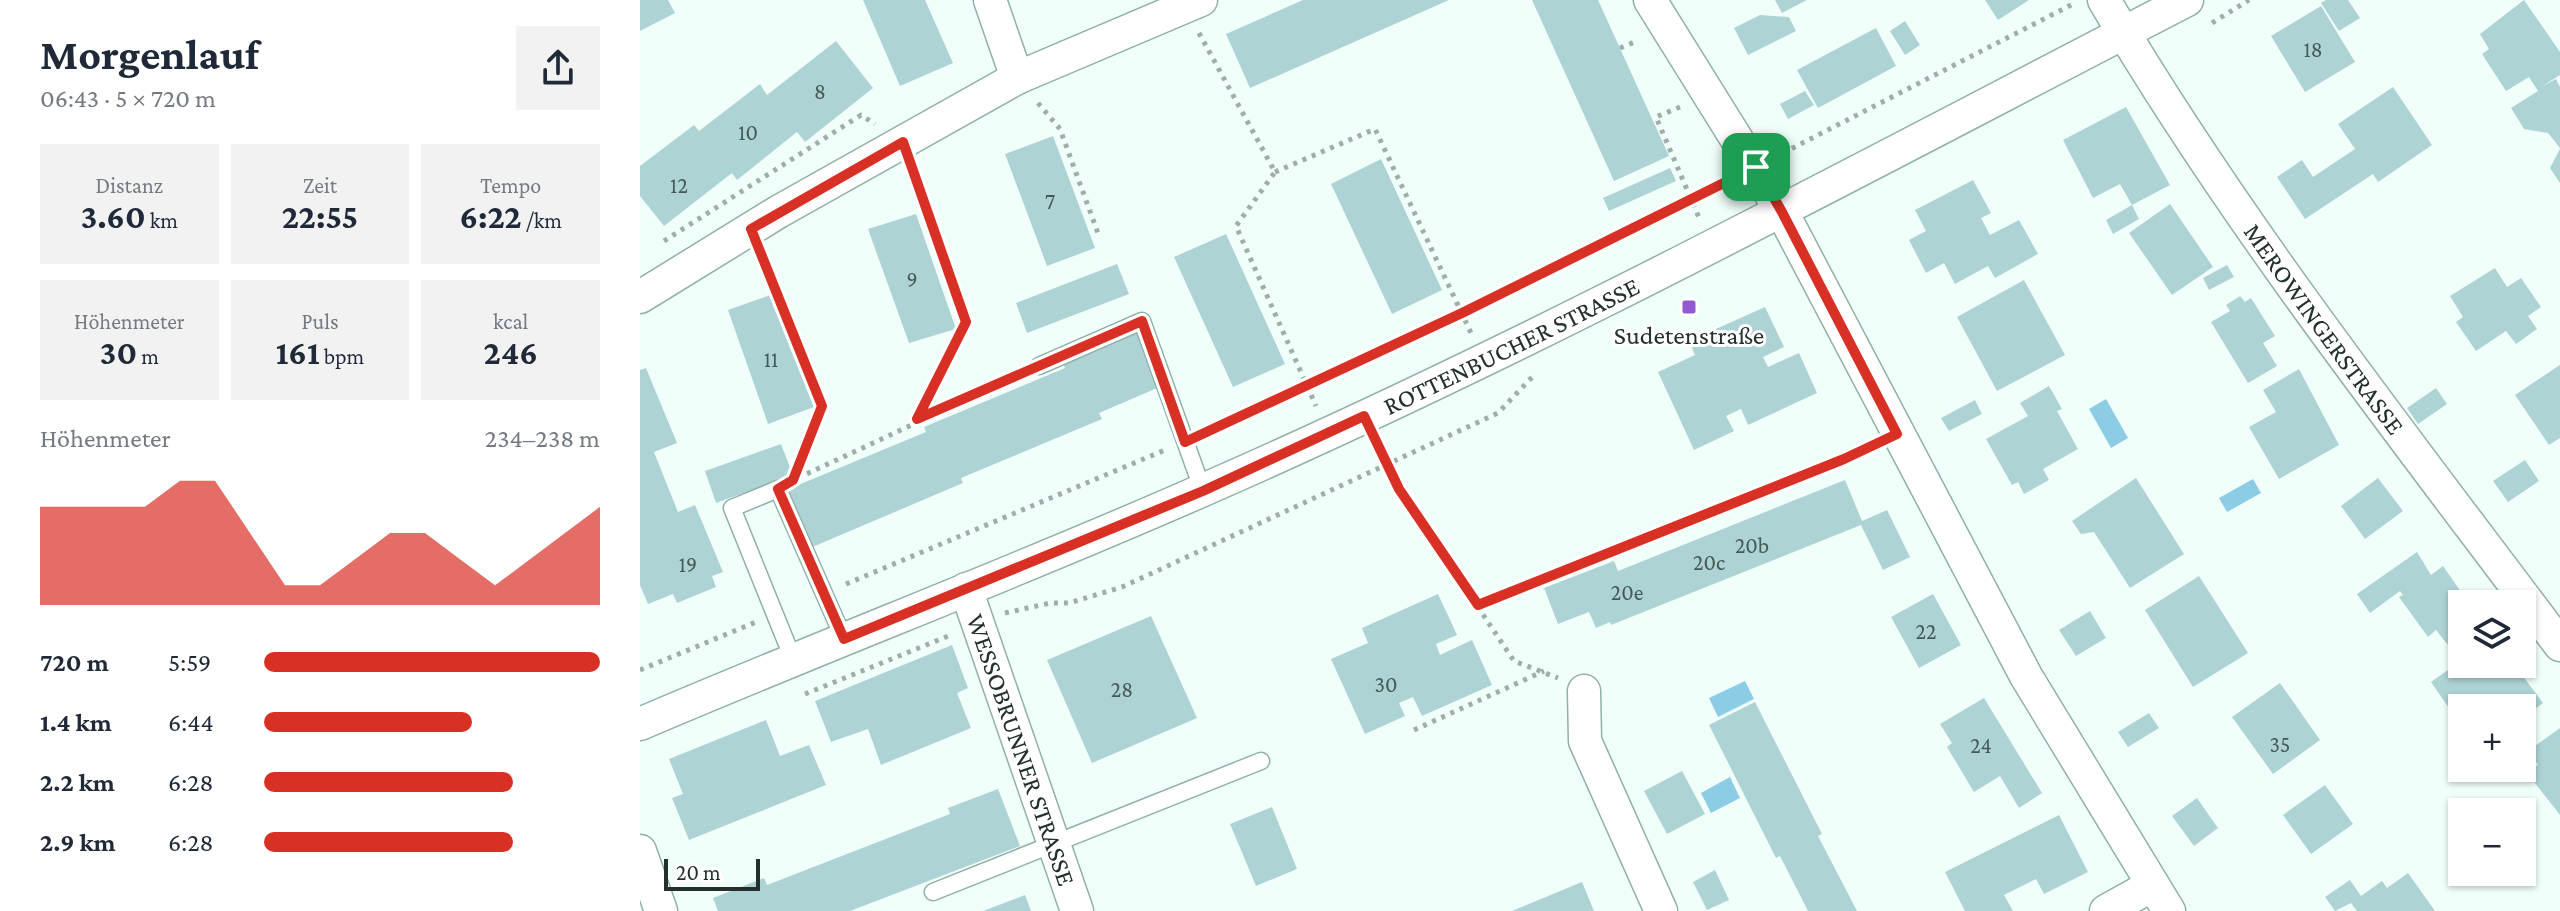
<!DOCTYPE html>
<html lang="de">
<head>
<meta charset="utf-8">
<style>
	:root { --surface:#fff; --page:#f2f2f3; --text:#1f2937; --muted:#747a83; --accent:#d93025 }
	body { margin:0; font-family:"Crimson Pro",serif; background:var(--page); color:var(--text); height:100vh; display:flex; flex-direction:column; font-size:30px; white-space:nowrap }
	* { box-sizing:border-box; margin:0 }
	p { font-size:26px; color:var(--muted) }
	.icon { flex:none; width:44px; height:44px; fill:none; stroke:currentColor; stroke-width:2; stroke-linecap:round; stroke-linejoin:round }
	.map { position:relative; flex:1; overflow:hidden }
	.side { display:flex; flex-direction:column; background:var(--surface); width:640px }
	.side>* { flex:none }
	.controls { position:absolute; left:1808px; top:590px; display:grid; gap:16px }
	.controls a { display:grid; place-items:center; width:88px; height:88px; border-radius:0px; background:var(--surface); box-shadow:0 2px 6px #0004; font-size:40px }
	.scale { position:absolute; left:24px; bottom:20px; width:96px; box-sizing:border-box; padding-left:8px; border:4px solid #23302c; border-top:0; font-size:22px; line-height:28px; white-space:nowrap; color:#23302c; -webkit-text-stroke:6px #fff; paint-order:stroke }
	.pin { position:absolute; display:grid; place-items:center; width:68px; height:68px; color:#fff; margin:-34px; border-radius:16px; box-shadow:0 4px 12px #0006 }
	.round { display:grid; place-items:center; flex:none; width:84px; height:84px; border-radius:0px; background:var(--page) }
	.overview { display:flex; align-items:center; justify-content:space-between; height:136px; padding:0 40px }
	h1 { font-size:44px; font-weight:700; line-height:60px }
	.stats { display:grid; grid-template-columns:repeat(3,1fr); gap:12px; height:136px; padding:8px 40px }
	.stats div { display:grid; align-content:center; border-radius:0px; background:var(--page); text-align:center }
	.stats b { font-size:34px; font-weight:700 }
	.stats small { font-size:22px; font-weight:400 }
	.stats p { font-size:22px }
	.chart { height:224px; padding:16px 40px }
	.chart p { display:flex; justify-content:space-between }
	.chart svg { width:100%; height:144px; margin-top:8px; fill:var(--accent); opacity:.7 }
	ul { padding:0 40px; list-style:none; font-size:26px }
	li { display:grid; grid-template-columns:128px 96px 1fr; align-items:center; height:60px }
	li i { height:20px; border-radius:10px; background:var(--accent) }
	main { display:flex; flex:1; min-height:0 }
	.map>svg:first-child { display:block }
</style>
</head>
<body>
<main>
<section class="side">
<div class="overview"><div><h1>Morgenlauf</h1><p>06:43 · 5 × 720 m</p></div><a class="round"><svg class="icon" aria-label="share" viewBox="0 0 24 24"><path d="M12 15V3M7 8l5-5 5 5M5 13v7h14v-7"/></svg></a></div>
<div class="stats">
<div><p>Distanz</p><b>3.60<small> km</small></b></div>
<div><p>Zeit</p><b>22:55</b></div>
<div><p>Tempo</p><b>6:22<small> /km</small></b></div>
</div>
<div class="stats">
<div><p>Höhenmeter</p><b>30<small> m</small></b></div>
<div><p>Puls</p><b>161<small> bpm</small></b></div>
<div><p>kcal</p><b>246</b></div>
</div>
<div class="chart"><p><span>Höhenmeter</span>234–238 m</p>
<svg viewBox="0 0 160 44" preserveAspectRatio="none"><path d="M0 44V14L10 14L20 14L30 14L40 6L50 6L60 22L70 38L80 38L90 30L100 22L110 22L120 30L130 38L140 30L150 22L160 14V44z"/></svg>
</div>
<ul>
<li><b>720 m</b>5:59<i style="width:100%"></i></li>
<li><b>1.4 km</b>6:44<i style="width:62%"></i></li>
<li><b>2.2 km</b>6:28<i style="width:74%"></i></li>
<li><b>2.9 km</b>6:28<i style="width:74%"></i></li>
</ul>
</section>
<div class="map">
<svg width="1920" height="911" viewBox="0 0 1920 911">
	<rect width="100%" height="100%" fill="#f1fffa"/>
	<!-- water -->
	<path fill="#8dcce5" d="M1466,399l22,39 -17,10 -22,-39z
		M1613,479l8,14 -34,19 -8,-14z
		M1105,681l9,18 -36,18 -9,-19z
		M1090,777l10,21 -29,15 -10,-20z"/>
	<!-- building -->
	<path fill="#aed3d4" d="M0,0h28l7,13 -35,18z
		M223,0h62l28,63 -53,23z
		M663,0h146l-199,88 -24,-54z
		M892,0h66l71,156 -55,25z
		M1135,0h32l-25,13z
		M1345,0h44l-31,20z
		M1686,0h22l12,18 -21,13 -18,-28z
		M1884,0l36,52v23l-19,12 15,-8 4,8v61l-12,-15 -24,-4 -13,-21 27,-17 -9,-14 -23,14 -24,-37 7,-5 -9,-15z
		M1681,6l34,56 -50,30 -34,-56z
		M1120,15l29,2 7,14 -48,24 -14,-27z
		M1265,21l15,24 -15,10 -15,-24z
		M1236,28l20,38 -78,42 -21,-38z
		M196,41l37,47 -68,54 -8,-10 -60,48 -5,-7 -68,53 -24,-30v-30l54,-41 5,6 61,-47 7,11z
		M1753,87l39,58 -54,37 -5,-8 -68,45 -28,-42 25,-17 11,17 42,-28 -17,-25z
		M1165,91l9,14 -26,14 -8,-15z
		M1486,107l44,78 -38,20 -12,-21 -27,14 -30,-58z
		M413,136l42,112 -48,18 -42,-112z
		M1920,149v34l-10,-15z
		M741,159l61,131 -50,24 -61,-130z
		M1030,168l6,13 -67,30 -6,-13z
		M1333,180l18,33 -10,5 9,17 29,-15 19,34 -43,24 -7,-12 -33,18 -11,-21 -18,10 -17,-33 17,-9 -11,-21z
		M1530,204l43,63 -41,28 -43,-62z
		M1492,205l7,14 -26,15 -7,-14z
		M276,214l40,115 -47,14 -41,-114z
		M586,234l59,130 -52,23 -59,-130z
		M477,264l12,30 -102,39 -11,-30z
		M1587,265l7,12 -25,13 -6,-12z
		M1855,268l12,19 14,-9 20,29 -13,9 9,13 -21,15 -10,-13 -30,20 -20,-29 7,-5 -13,-21z
		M1384,280l41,75 -68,36 -40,-74z
		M133,294l41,113 -46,17 -40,-114z
		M1600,296l5,6 6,-4 24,38 -12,7 14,23 -29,17 -37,-61 19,-11 -4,-6z
		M1125,307l19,40 -21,10 5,10 31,-14 18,40 -69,32 -7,-16 -15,7 8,15 -40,19 -36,-78 37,-17 -6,-14z
		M498,331l24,55 -63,27 3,6 -141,59 2,5 -153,65 -24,-58 140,-58 -2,-5 141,-59 -2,-5z
		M1920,365v73l-11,7 -34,-50z
		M6,368l31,75 -23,9 24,60 17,-7 28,67 -11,4 4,11 -39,16 -4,-9 -25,10 -8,-19v-215z
		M1659,369l40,76 -60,34 -30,-52 27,-15 -13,-22z
		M1409,386l13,23 -5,2 21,38 -35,20 6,11 -25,14 -6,-12 -6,3 -26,-46 42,-23 -8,-13z
		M1796,388l11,16 -29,20 -11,-16z
		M1335,400l7,14 -33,17 -8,-13z
		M141,444l12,31 -77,28 -11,-32z
		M1885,460l14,21 -31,21 -15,-21z
		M1496,478l48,76 -54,34 -36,-56 -13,2 -9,-13z
		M1738,478l25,33 -38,28 -24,-33z
		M1205,480l17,41 25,-11 23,47 -27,13 -22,-45 -250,100 -1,-3 -14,6 -7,-16 -31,12 -14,-36 70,-27 4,10z
		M1777,552l14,23 12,-9 25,36 16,-12 11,14h-33v38l-10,8 -16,-20 -8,7 -29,-40 4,-2 -3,-4 -30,22 -13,-19z
		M1559,576l49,77 -55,34 -48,-77z
		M798,594l19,41 -21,9 4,11 32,-15 20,45 -70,31 -9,-19 -14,6 6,13 -40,18 -34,-75 37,-16 -6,-15z
		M1293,594l28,51 -42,23 -28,-51z
		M1450,611l16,27 -30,18 -17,-26z
		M511,616l46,102 -105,45 -45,-103z
		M312,645l16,43 -11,5 14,35 -90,37 -13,-36 -37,13 -16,-41z
		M1822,660v4l24,3 28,-3 29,39 -21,16v-11h-43l-9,-11 -19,14 -20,-29z
		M1640,683l40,57 -47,34 -41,-57z
		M1344,698l58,95 -23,15 -19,-32 -26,16 -27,-45 5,-4 -12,-19z
		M1115,702l67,132 -4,2 39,75h-49l-28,-55 -4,2 -67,-133z
		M1509,713l10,15 -31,19 -10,-15z
		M126,720l14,36 29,-11 17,40 -137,55 -17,-42 11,-4 -14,-35z
		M1920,728v87l-33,-42 11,-8 -10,-14z
		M1042,771l23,43 -38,20 -23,-43z
		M1685,785l28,39 -42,30 -28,-39z
		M358,789l22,57 -170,65h-132l-5,-13 51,-20 3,7 183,-71 -2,-6z
		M1557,798l21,30 -24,18 -22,-30z
		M632,807l25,62 -41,17 -26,-62z
		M1419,815l29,57 -44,22 -8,-15 -32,16 9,16h-48l-20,-39z
		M1075,870l14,30 -22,10 -14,-28z
		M1768,873l27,38h-78l-6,-8 -16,8 -10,-14 25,-17 11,16 21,-15 5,7z
		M942,882l12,29h-82z
		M385,895l6,16h-48z"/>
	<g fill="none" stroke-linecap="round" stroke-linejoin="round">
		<defs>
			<path id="lane" d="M399,366l103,-45 61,170
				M153,659l-61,-151 46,-19 66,150
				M293,892l328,-131"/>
			<g id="street">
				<path d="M350,0l27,78"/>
				<path d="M1010,0l132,212 244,464 143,235"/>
				<path id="s1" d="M1464,0c134,227 298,434 456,645"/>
				<path d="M0,297l138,-85 239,-134 184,-78"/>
				<path id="s2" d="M326,589l111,322"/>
				<path d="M944,691l1,50 76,170"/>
				<path id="s3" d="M0,724c187,-80 377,-152 563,-234 336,-147 659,-322 984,-490"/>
				<path d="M0,851l21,60"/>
				<path d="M1466,911l45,-25"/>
			</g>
		</defs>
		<!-- lane casing -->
		<use href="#lane" stroke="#90b1a5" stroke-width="19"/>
		<!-- street casing -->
		<use href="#street" stroke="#90b1a5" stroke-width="35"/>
		<!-- path -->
		<path stroke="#a0aea9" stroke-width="5" stroke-dasharray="4 6" stroke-linecap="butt" d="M1572,23l37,-23
			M559,33l76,139 -39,54 80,180
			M980,48l17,-7
			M398,103l22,26 39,107
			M1040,107l-24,10 44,103
			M1143,153l290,-149
			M635,172l100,-43 96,204
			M274,173l52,149 -49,97
			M24,241l197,-126 14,9
			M122,256l60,150 -26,67
			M567,432l255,-119 266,-131
			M738,445l21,44 115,172 44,17
			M158,478l223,-104
			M206,584l319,-134
			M838,605l393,-159
			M365,613l45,-10h19l53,-16 376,-174 38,-40
			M0,670l116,-48
			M165,694l146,-59
			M774,730l130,-59"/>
		<!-- lane -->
		<use href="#lane" stroke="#fff" stroke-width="16"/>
		<!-- street -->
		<use href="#street" stroke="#fff" stroke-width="32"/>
	</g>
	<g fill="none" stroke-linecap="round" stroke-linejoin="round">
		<defs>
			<path id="route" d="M263,142l63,180 -49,97 225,-98 43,121 277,-129 294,-146 26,45 115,222 -53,25 -366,146 -79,-116 -35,-73 -161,75 -359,148 -66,-150 15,-9 29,-74 -71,-177z"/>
		</defs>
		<!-- route casing -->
		<use href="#route" stroke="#fff" stroke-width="16"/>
		<!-- route -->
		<use href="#route" stroke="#d93025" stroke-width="10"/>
	</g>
	<!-- markers -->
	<rect fill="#9259d0" stroke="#fff" stroke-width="3" x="1041" y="299" width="16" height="16" rx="4"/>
	<g text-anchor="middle" stroke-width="6" stroke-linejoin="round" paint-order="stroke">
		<!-- number labels -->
		<g font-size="22" fill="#465956">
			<text x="1673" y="57">18</text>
			<text x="180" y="99">8</text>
			<text x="108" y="140">10</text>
			<text x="39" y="193">12</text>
			<text x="410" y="209">7</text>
			<text x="272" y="287">9</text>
			<text x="131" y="367">11</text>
			<text x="1112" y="553">20b</text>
			<text x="1069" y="570">20c</text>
			<text x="48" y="572">19</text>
			<text x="987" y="600">20e</text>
			<text x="1286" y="639">22</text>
			<text x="746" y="692">30</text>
			<text x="482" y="697">28</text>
			<text x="1640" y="752">35</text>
			<text x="1341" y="753">24</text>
		</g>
		<!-- street labels -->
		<g font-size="26" fill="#23302c" stroke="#fff">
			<text dy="9" stroke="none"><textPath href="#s1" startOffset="396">MEROWINGERSTRASSE</textPath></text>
			<text dy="9" stroke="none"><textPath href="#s3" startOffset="950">ROTTENBUCHER STRASSE</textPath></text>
			<text dy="9" stroke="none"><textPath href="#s2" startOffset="170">WESSOBRUNNER STRASSE</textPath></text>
		</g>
		<!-- poi labels -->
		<g font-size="26" fill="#23302c" stroke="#fff">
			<text x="1049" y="344">Sudetenstraße</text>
		</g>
	</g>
</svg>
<div class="controls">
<a><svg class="icon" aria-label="layers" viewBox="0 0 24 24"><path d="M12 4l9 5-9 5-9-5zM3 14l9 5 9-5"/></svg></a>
<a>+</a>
<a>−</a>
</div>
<div class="scale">20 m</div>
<div class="pin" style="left:1116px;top:167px;background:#1e9e55"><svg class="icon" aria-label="arrive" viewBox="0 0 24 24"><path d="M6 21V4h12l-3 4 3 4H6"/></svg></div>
</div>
</main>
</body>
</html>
